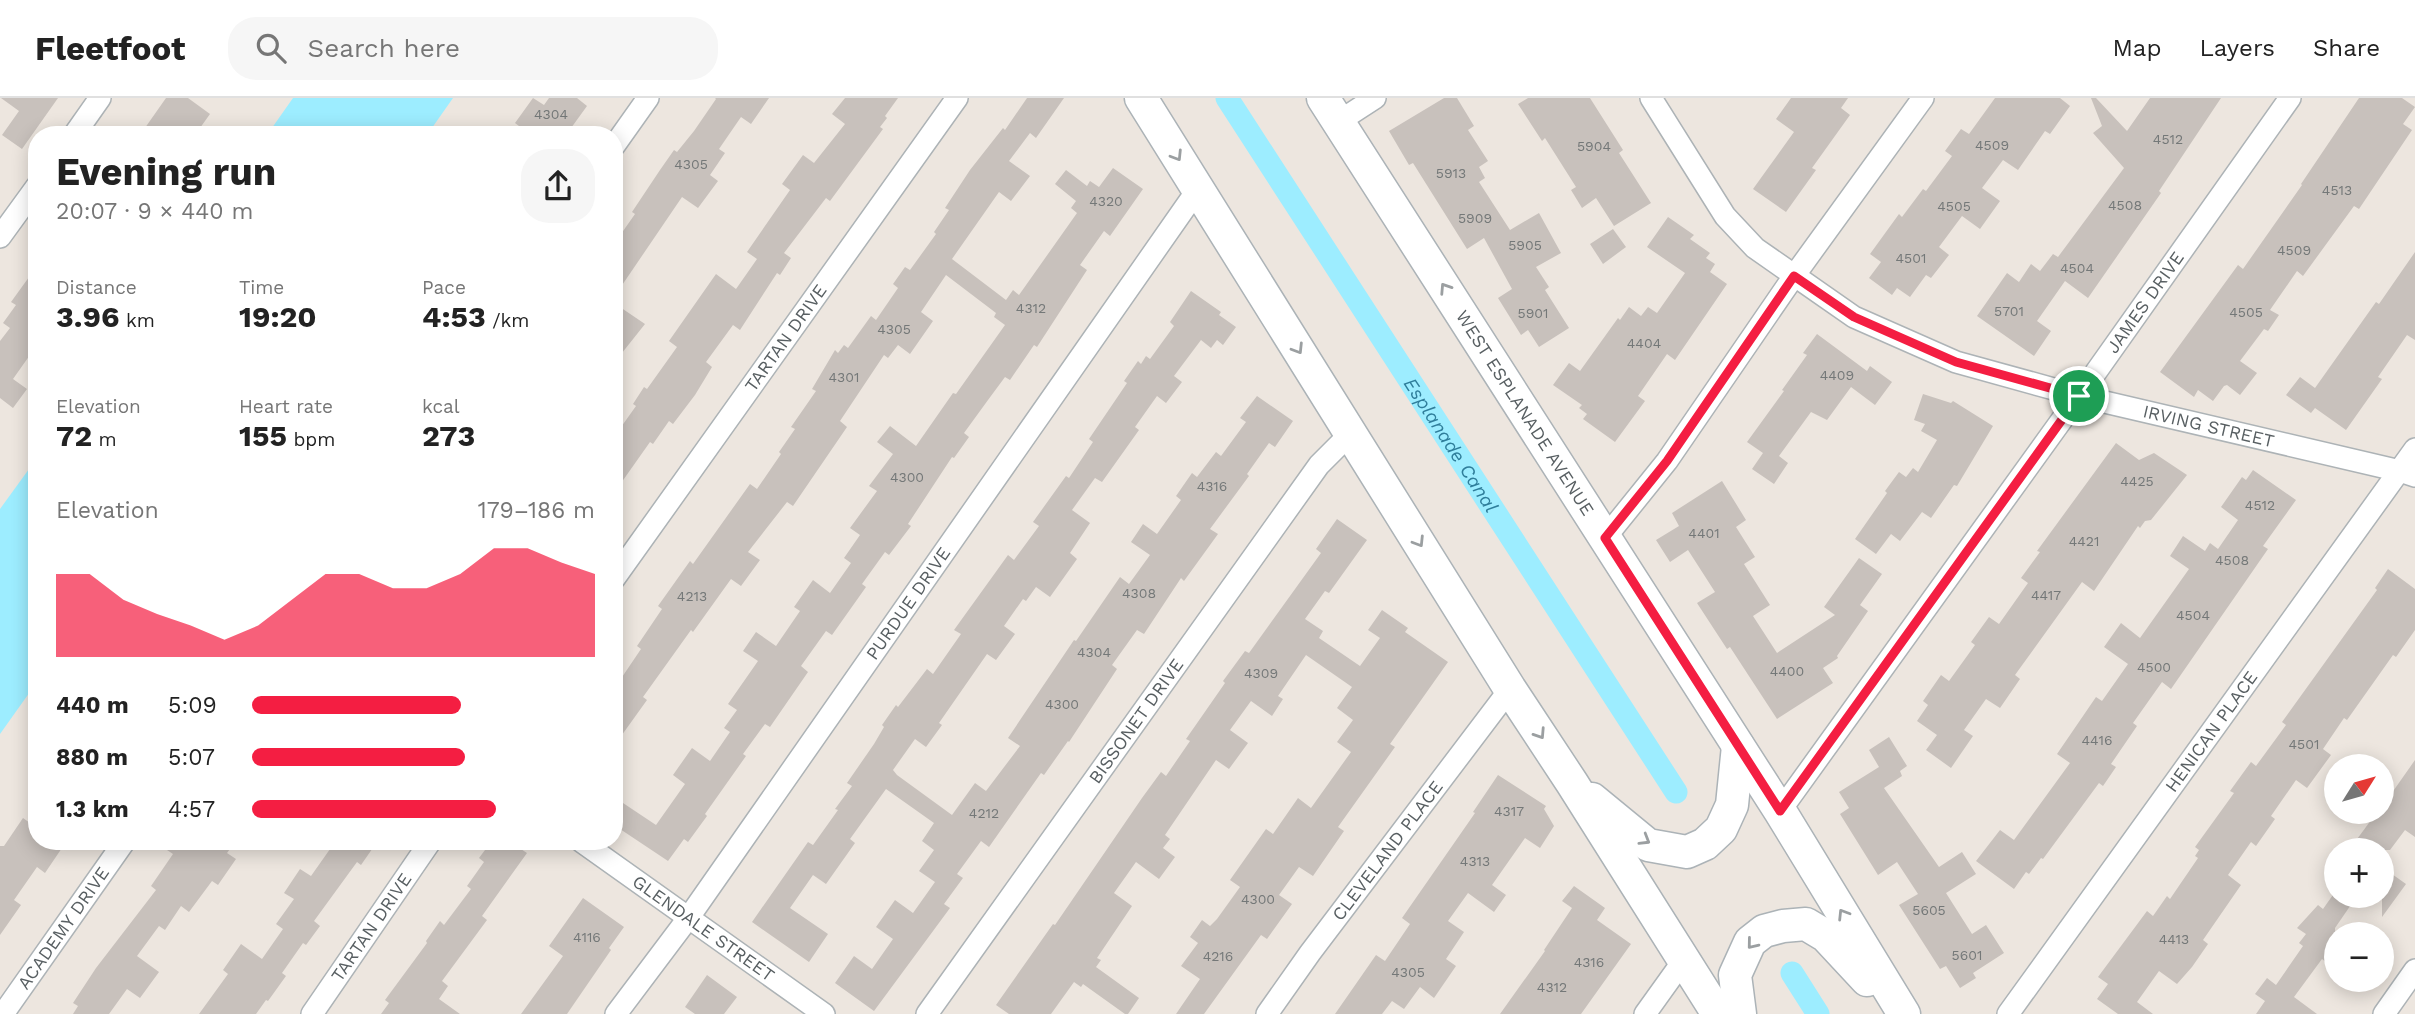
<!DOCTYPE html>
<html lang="en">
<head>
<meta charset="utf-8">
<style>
	:root { --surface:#fff; --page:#f6f6f6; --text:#222; --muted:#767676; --line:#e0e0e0; --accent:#f41e42 }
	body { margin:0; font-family:"Work Sans",sans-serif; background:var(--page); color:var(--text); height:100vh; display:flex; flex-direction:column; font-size:26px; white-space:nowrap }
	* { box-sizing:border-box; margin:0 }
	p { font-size:23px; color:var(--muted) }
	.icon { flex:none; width:38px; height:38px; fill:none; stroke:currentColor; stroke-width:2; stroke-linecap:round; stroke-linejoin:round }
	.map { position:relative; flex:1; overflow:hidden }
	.drawer { position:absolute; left:28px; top:28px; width:595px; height:724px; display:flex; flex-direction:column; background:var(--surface); border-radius:28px; box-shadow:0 4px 18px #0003 }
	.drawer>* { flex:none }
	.needle { width:46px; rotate:53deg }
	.tools { position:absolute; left:2324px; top:656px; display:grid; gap:14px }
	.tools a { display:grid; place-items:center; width:70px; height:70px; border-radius:50%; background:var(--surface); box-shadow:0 4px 18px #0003; font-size:35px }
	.pin { position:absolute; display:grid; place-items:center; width:60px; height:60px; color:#fff; margin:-30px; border:4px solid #fff; border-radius:50%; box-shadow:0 2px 7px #0007 }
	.round { display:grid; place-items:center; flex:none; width:74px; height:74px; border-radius:28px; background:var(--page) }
	.overview { display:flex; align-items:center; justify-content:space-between; height:119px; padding:0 28px }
	h1 { font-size:38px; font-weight:700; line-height:52px }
	.metrics { display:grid; grid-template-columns:repeat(3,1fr); gap:10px; height:119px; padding:7px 28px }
	.metrics div { display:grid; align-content:center }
	.metrics b { font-size:30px; font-weight:700 }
	.metrics small { font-size:19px; font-weight:400 }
	.metrics p { font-size:19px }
	.chart { height:196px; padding:14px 28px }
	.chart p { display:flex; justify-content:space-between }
	.chart svg { width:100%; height:126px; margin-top:7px; fill:var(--accent); opacity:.7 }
	ul { padding:0 28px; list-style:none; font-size:23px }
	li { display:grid; grid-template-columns:112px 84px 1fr; align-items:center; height:52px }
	li i { height:18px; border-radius:9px; background:var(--accent) }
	header { display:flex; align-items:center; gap:42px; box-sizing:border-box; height:98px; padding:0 35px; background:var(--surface); border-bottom:2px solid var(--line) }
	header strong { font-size:33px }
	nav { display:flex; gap:38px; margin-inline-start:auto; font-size:24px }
	.search { width:490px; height:63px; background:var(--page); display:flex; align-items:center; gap:18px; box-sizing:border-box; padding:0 24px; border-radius:28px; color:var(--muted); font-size:26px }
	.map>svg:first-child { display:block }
</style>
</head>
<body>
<header>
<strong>Fleetfoot</strong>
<div class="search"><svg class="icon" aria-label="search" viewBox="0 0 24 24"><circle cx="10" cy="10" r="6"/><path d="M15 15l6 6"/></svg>Search here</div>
<nav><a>Map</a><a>Layers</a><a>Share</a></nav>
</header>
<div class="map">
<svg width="2415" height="916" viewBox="0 0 2415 916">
	<rect width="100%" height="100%" fill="#ede6df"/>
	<!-- water -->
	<path fill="#9dedff" d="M293,0h160l-26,37h-160z
		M37,360v224l-37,52v-225z"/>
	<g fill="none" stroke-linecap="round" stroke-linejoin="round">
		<!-- canal -->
		<g stroke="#9dedff" stroke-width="23">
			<path id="s1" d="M1227,0l449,694"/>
			<path d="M1792,875l26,41"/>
		</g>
	</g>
	<!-- building -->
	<path fill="#c8c1bc" d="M1,0h57l-36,51 -20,-14 17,-24z
		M166,0h22l22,16 -15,21h-55z
		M533,0l11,7 5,-7h28l10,8 -21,29h-35l-16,-12z
		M715,0h54l-18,26 -10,-7 -22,32 6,4 -15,22 8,6 -20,27 -16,-11 -68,100v-53l21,-30 -3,-2 28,-42 14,-20 3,2 17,-21 22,-32z
		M845,0h53l-13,18 2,2 -7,9 3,2 -53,72 -4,-3 -42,55 7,5 -11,17 -3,-2 -37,57 -7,-5 -27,37 6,5 -17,28 -22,29 -4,-3 -16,23 -3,-2 -36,51v-56l22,-31 -3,-2 11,-17 3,2 30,-42 -8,-6 47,-67 20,15 21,-30 -10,-7 43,-62 -8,-6 21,-29 11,8 31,-39 -13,-10z
		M1027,0h37l-28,40 -6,-5 -21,28 21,15 -19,25 -12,-9 -47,67 54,41 7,-10 6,5 58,-82 -6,-5 5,-7 -21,-17 11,-14 21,16 3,-5 9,6 14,-19 30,21 -33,47 -6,-5 -24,34 7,5 -50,77 -3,-2 -24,35 -5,-3 -17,23 -24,33 5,4 -15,21 -2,-1 -44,67 3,2 -22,29 -4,-3 -23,32 4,3 -34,48 -6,-4 -25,35 7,6 -38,55 -5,-3 -22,30 3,2 -41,58 2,2 -19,26 -4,-3 -16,22 -54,-36v-28l42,28 29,-41 -12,-9 19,-27 18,13 20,-29 -6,-4 13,-18 -9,-6 30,-43 -15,-10 13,-19 20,14 24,-35 -6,-4 19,-27 17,13 21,-30 -7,-5 16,-23 -10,-7 27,-37 -8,-5 24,-32 -16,-12 13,-16 26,20 37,-53 3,1 49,-69 -11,-8 2,-4 -50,-38 -25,37 12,9 -23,33 -12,-9 -10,13 -4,-3 -44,66 7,6 -54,79 -6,-4 -39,50 12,8 -19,26 -10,-7 -38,53 -2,-2 -48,67 4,3 -33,46v-57l27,-40 -4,-3 25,-37 -4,-3 32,-45 3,3 57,-80 7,5 24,-35 -2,-2 16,-23 -4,-2 25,-36 -4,-2 23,-39 3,3 6,-8 4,3 23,-32 5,4 22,-32 -5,-4 12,-17 5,3 26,-36 -2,-2 15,-22 -4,-2 25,-38 33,-42 2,2z
		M1444,0h13l17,28 -6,4 20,31 -9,6 6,11 -6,4 31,48 29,-17 22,40 -25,14 13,20 -4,3 24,38 -30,19 -11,-17 -7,5 -23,-37 14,-9 -28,-51 -17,11 -54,-86 -4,2 -20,-34z
		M1528,0h62l33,52 -4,3 32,50 -37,23 -18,-28 -14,10 -11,-18 5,-3 -31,-49 -3,3 -24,-37z
		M1791,0h57l-7,10 9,7 -38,53 4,2 -30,42 -33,-23 41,-57 -18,-13z
		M1995,0h65l10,8 -20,28 -5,-3 -27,39 -15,-10 -21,28 18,13 -20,28 -18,-13 -23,31 10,8 -18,23 -5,-3 -16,22 -13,-9 -5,7 -23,-17 12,-16 -11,-8 29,-40 3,3 21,-28 3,2 26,-35 -7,-5 16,-22 8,5z
		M2091,0h5l31,33 23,-33h71l-62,93 2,2 -73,105 -23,-17 -28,40 14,10 -17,25 -57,-40 30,-43 12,9 12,-18 9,7 13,-17 5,3 66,-89 -31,-35 9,-7z
		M2359,0h43l13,9 -12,17 9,6 -53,79 -5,-3 -51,70 -6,-5 -27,39 9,5 -11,16 -4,-2 -24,32 17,12 -17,22 -13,-10 -3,1 -11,15 -15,-11 -4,7 -34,-25 78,-107 5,4 59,-84 -1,-1z
		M1668,119l26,18 -4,4 20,14 -4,5 9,6 -5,8 17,12 -52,76 -8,-6 -29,42 7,5 -30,41 -32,-23 4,-5 -8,-6 3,-3 -29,-20 16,-22 11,8 38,-53 2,2 9,-13 12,9 7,-9 9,6 28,-40 -38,-26z
		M1613,131l13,18 -23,17 -13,-20z
		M2415,154v88l-8,-5 -29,42 4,2 -36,51 -31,-22 -4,5 -25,-18 14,-18 15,11 61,-86 3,2z
		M37,168v79l-24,34 14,10 -14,19 -13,-10v-57l10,-13 -7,-5 13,-18 -5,-3z
		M1191,193l30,21 -2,3 17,12 -13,18 -6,-5 -6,8 -10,-8 -27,36 8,6 -16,21 -9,-7 -22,31 4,3 -37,52 -7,-4 -23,32 18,13 -20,30 7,6 -27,38 -14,-10 -10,14 -3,-2 -19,27 11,8 -19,26 -9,-6 -48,69 3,2 -16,22 -11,-8 -22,31 4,5 55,40 23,-32 11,8 34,-45 -12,-8 66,-98 2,1 44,-64 9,7 21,-29 -19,-13 12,-18 14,10 24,-34 -5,-4 16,-23 5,4 19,-25 5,4 25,-34 -6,-4 17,-22 36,25 -18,26 -6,-4 -22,31 2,2 -39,53 8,5 -34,47 -3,-3 -37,56 -7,-4 -25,35 5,4 -48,73 -1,-1 -24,34 -3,-2 -52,74 -8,-6 -24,33 6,4 -19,26 6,4 -76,103 -39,-28 19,-27 18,13 21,-30 -17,-12 19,-27 18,13 22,-31 -16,-11 15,-21 -12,-9 12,-18 -48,-34 -36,50 5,4 -29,41 -13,-9 -23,33 38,26 -19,28 -57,-40 56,-80 5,3 25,-35 -3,-1 17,-23 -5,-3 27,-39 10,-17 -2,-2 14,-20 2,2 29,-38 6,5 28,-40 -7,-4 54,-75 6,5 25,-34 -6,-4 33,-46 3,2 24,-36 -4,-3 38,-56 -3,-2 14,-20 3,3 5,-8 4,3 24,-33 -4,-4z
		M614,205l31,21 -31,39z
		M1817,236l50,37 3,-5 22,16 -17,23 -24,-18 -24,33 -16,-8 -32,44 9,7 -14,21 -22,-15 11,-16 -16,-11 37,-51 -2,-1 25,-35 -4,-2z
		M1923,296l28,9 2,-2 40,25 -36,60 -3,-1 -23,33 -9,-6 -22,29 -9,-7 -15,20 -21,-15 32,-46 -2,-2 14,-19 7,5 7,-9 5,4 19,-32 -16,-9 4,-7 -11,-4z
		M2116,345l23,17 15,-7 33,22 -36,45 -6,1 -5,7 -2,-2 -44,65 -12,-9 -67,93 5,4 -20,29 -14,-9 -22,31 9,6 -22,32 -25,-18 11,-15 -20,-14 11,-16 -5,-4 18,-26 8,6 26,-36 -4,-3 18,-25 10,7 29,-41 -7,-5 19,-26 -3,-1z
		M2253,372l43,30 -33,46 5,3 -97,140 -9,-7 -29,41 4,3 -26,38 5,3 -13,19 -4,-3 -56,76 -2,-1 -12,16 -3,-2 -12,17 -38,-28 24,-31 14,10 56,-77 -13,-9 39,-57 6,4 26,-37 -24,-17 17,-24 19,15 49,-69 -19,-13 13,-20 22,15 5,-8 8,6 20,-29 -17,-13 21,-30 4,3z
		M1722,383l24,39 -10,7 19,30 -11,7 26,41 -17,11 24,37 58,-38 -11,-8 35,-49 23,16 -22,31 8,6 -31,45 1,2 -15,10 10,15 -56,36 -47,-72 -3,2 -30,-46 18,-11 -27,-42 -18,12 -14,-22 23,-14 -7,-13z
		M1337,421l30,21 -38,53 -4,-2 -20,28 18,12 -4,7 41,28 20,-28 -12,-8 14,-20 26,18 -3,4 43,30 -58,82 5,3 -57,80 6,4 -31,45 -14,-9 -20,28 13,9 -25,35 -6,-4 -57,79h-28l24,-35 -19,-13 17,-23 -8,-6 12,-17 8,6 7,-7 23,-32 -10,-7 36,-51 7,5 25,-36 13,10 40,-56 -14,-10 16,-22 -16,-12 15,-21 -46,-32 -28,41 5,3 -11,17 -21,-15 -21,29 18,13 -19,26 -13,-9 -51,75 5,4 -7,9 12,9 -16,22 -23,-17 -22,31 18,13 -35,52 4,2 -5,7 43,31 -11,16h-3l-42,-30 -2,3 -7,-5 -23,32h-42l-13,-9 57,-81 2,1 87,-127 19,-26 5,4 24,-35 -4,-2 39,-56 -2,-2 22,-30 4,2 72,-100 -5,-4z
		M2388,471l27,20v41l-19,27 -3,-2 -46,65 -3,-2 -21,31 8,6 -24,33 -11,-8 -25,36 4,3 -19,27 -5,-4 -23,33 13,10 -38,55 5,4 -16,23 -15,17 -18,-13 -22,31 16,12h-35l-21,-15 11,-15 -10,-7 49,-66 6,5 14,-20 3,3 28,-41 -3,-2 4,-6 -4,-3 39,-54 -4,-2 21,-29 5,4 30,-41 -4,-3 95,-132 -2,-2z
		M1889,639l18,29 -7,5 2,5 -18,12 55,79 23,-15 14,22 -30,19 26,41 14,-9 18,28 -31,20 3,5 -16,10 -14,-22 -6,3 -41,-64 19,-11 -21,-32 -19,13 -38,-61 9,-6 -10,-16 40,-25 -10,-17z
		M2415,662v77l-10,-7 -15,20h-41l28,-38h5v-5z
		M1498,677l48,31 -2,3 10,17 -14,22 -15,-10 -33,47 14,10 -12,17 -26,-19 -20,28 16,11 -18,27 10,7 -22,32 -14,-11 -16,22 -12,-8 -10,13h-47l41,-59 9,6 25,-37 -8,-6 73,-105 -2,-1z
		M23,720l14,10v14h29l-21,31 -8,-6 -23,33 7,5 -21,30v-89h4z
		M155,744h80l-8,11 9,6 -18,26 -6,-4 -23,31 -8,-6 -16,24 -6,-4 -22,30 22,16 -19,26 -13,-9 -18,25h-36l5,-8 -5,-3 23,-35 60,-78 -5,-4 22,-32z
		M335,744h42l-16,23 -4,-3 -43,59 6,5 -14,19 -3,-2 -21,30 4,3 -18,25 -2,-1 -10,14h-57l29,-40 -5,-4 18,-26 21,15 21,-30 -7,-5 18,-25 -10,-6 16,-24 11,7z
		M491,744h19l17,11 -45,63 5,4 -45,61 6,5 -9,13 21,15h-79l8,-11 -4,-3 42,-57 -1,-2 14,-20 4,4 27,-36 -4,-3 17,-24 -5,-4z
		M2382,769l24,17 -24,33z
		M1574,788l31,22 -8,12 34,24 -50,70h-81l45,-63 -1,-1 28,-42 -10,-7z
		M2335,794l1,4h21l-22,32 1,42 -14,-11 -28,38 23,17h-61l9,-13 -10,-7 12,-16 9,7 27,-39 -4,-3 7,-9 -9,-6 21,-23 5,4z
		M583,800l41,29 -15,21 2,2 -44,64h-46l42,-58 -14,-10z
		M707,877l30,22 -13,17h-29l-10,-7z"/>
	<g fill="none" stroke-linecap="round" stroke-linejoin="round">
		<defs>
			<g id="minor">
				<path id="s2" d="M1651,0l74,118 30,32 99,69 102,45 123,34 321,75 15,5"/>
				<path d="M1338,24l37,-24"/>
				<path d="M74,37l26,-37"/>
				<path d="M614,48l34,-48"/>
				<path d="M0,139l37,-51"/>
				<path d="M1605,440l62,-77 127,-185 129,-178"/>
				<path id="s3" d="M614,481l343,-481"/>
				<path id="s4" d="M1780,713l299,-415 211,-298"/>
				<path id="s5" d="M582,744l242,172"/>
				<path id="s6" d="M3,916l121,-172"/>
				<path id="s7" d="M312,916l118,-172"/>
				<path id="s8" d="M616,916l73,-97 509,-728"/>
				<path id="s9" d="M927,916l392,-549 32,-32"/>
				<path id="s10" d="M1267,916l43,-61 200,-264"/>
				<path d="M1645,916l38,-53"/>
				<path id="s11" d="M2008,916l407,-565"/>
				<path d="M2384,916l31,-44"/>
			</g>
			<g id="secondary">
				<path d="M1141,0l369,591 62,94 146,231"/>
				<path id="s12" d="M1323,0l457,713 124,203"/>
				<path d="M1592,701l56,46 39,7 18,-8 16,-15 11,-24 6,-59"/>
				<path d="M1740,916l-5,-39 15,-33 14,-11 19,-5 23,-2 20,12 41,44"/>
			</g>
		</defs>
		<!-- minor casing -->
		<use href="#minor" stroke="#adb3b6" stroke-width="24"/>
		<!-- secondary casing -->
		<use href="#secondary" stroke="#acb3b7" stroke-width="35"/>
		<!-- minor -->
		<use href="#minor" stroke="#fff" stroke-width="21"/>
		<!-- secondary -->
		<use href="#secondary" stroke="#fff" stroke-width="32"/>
	</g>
	<!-- one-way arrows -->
	<defs><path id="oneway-chevron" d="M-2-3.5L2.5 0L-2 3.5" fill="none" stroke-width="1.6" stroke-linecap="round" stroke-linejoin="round" transform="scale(1.75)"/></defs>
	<g stroke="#9b9fa1">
		<use href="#oneway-chevron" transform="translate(1177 58) rotate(58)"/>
		<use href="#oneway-chevron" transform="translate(1445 190) rotate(-123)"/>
		<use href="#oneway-chevron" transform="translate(1298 251) rotate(58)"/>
		<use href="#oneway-chevron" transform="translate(1419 444) rotate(58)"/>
		<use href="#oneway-chevron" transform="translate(1540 636) rotate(57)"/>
		<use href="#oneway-chevron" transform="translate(1645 742) rotate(31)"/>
		<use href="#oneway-chevron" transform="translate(1843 816) rotate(-122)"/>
		<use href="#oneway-chevron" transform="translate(1752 846) rotate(129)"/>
	</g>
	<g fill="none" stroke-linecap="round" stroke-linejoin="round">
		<defs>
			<path id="route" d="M1794,178l60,41 102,45 123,34 -299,415 -175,-273 62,-77z"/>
		</defs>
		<!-- route casing -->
		<use href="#route" stroke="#fff" stroke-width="14"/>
		<!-- route -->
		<use href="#route" stroke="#f41e42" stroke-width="9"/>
	</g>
	<g text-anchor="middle" stroke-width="5" stroke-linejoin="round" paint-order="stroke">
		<!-- number labels -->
		<g font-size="14" fill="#747878">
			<text x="551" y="21">4304</text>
			<text x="2168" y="46">4512</text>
			<text x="1992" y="52">4509</text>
			<text x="1594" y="53">5904</text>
			<text x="691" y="71">4305</text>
			<text x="1451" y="80">5913</text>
			<text x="2337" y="97">4513</text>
			<text x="1106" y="108">4320</text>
			<text x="2125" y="112">4508</text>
			<text x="1954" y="113">4505</text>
			<text x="1475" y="125">5909</text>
			<text x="1525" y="152">5905</text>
			<text x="2294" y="157">4509</text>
			<text x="1911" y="165">4501</text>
			<text x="2077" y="175">4504</text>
			<text x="1031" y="215">4312</text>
			<text x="2009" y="218">5701</text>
			<text x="2246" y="219">4505</text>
			<text x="1533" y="220">5901</text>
			<text x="894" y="236">4305</text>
			<text x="1644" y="250">4404</text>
			<text x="1837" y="282">4409</text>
			<text x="844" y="284">4301</text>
			<text x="907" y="384">4300</text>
			<text x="2137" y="388">4425</text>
			<text x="1212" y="393">4316</text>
			<text x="2260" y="412">4512</text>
			<text x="1704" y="440">4401</text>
			<text x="2084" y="448">4421</text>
			<text x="2232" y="467">4508</text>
			<text x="1139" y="500">4308</text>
			<text x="2046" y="502">4417</text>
			<text x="692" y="503">4213</text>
			<text x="2193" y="522">4504</text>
			<text x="1094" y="559">4304</text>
			<text x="2154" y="574">4500</text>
			<text x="1787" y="578">4400</text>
			<text x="1261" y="580">4309</text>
			<text x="1062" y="611">4300</text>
			<text x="2097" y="647">4416</text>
			<text x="2304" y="651">4501</text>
			<text x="1509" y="718">4317</text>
			<text x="984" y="720">4212</text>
			<text x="1475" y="768">4313</text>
			<text x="1258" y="806">4300</text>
			<text x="1929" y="817">5605</text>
			<text x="587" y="844">4116</text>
			<text x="2174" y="846">4413</text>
			<text x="1967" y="862">5601</text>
			<text x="1218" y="863">4216</text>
			<text x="1589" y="869">4316</text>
			<text x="1408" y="879">4305</text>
			<text x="1552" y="894">4312</text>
		</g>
		<!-- street labels -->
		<g font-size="18" fill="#585f62" stroke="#fff">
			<text dy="6" stroke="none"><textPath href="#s4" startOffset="626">JAMES DRIVE</textPath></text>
			<text dy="6" stroke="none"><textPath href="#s3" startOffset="296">TARTAN DRIVE</textPath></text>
			<text dy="6" stroke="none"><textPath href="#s12" startOffset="374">WEST ESPLANADE AVENUE</textPath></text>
			<text dy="6" stroke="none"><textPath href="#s2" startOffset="676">IRVING STREET</textPath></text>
			<text dy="6" stroke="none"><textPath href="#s8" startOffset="504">PURDUE DRIVE</textPath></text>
			<text dy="6" stroke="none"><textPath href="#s9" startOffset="360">BISSONET DRIVE</textPath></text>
			<text dy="6" stroke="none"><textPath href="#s11" startOffset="348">HENICAN PLACE</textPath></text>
			<text dy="6" stroke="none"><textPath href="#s10" startOffset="203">CLEVELAND PLACE</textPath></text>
			<text dy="6" stroke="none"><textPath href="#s6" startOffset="105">ACADEMY DRIVE</textPath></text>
			<text dy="6" stroke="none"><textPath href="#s7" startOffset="105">TARTAN DRIVE</textPath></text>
			<text dy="6" stroke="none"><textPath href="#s5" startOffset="149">GLENDALE STREET</textPath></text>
		</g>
		<!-- water labels -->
		<g font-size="19" font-style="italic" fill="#2f7e9b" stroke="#fff">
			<text dy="7" stroke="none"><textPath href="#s1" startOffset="413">Esplanade Canal</textPath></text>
		</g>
	</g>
</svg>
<div class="tools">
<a><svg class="needle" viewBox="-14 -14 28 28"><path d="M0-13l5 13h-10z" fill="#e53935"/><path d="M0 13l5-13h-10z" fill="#767676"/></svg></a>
<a>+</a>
<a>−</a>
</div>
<div class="pin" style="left:2079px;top:298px;background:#1e9e55"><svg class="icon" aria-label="arrive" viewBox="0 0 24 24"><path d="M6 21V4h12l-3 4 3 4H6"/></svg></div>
<section class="drawer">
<div class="overview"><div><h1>Evening run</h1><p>20:07 · 9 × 440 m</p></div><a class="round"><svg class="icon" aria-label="share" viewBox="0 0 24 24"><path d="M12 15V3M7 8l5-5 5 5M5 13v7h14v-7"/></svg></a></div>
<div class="metrics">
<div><p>Distance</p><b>3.96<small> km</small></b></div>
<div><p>Time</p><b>19:20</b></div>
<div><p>Pace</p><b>4:53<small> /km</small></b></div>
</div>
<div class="metrics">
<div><p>Elevation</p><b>72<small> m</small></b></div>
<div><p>Heart rate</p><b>155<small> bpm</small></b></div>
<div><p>kcal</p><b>273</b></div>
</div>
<div class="chart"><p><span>Elevation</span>179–186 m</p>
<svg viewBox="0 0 160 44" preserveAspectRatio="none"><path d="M0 44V15L10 15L20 24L30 29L40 33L50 38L60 33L70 24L80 15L90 15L100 20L110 20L120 15L130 6L140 6L150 11L160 15V44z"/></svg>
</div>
<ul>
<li><b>440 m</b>5:09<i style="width:61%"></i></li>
<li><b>880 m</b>5:07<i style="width:62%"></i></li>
<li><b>1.3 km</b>4:57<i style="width:71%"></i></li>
</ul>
</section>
</div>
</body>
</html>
